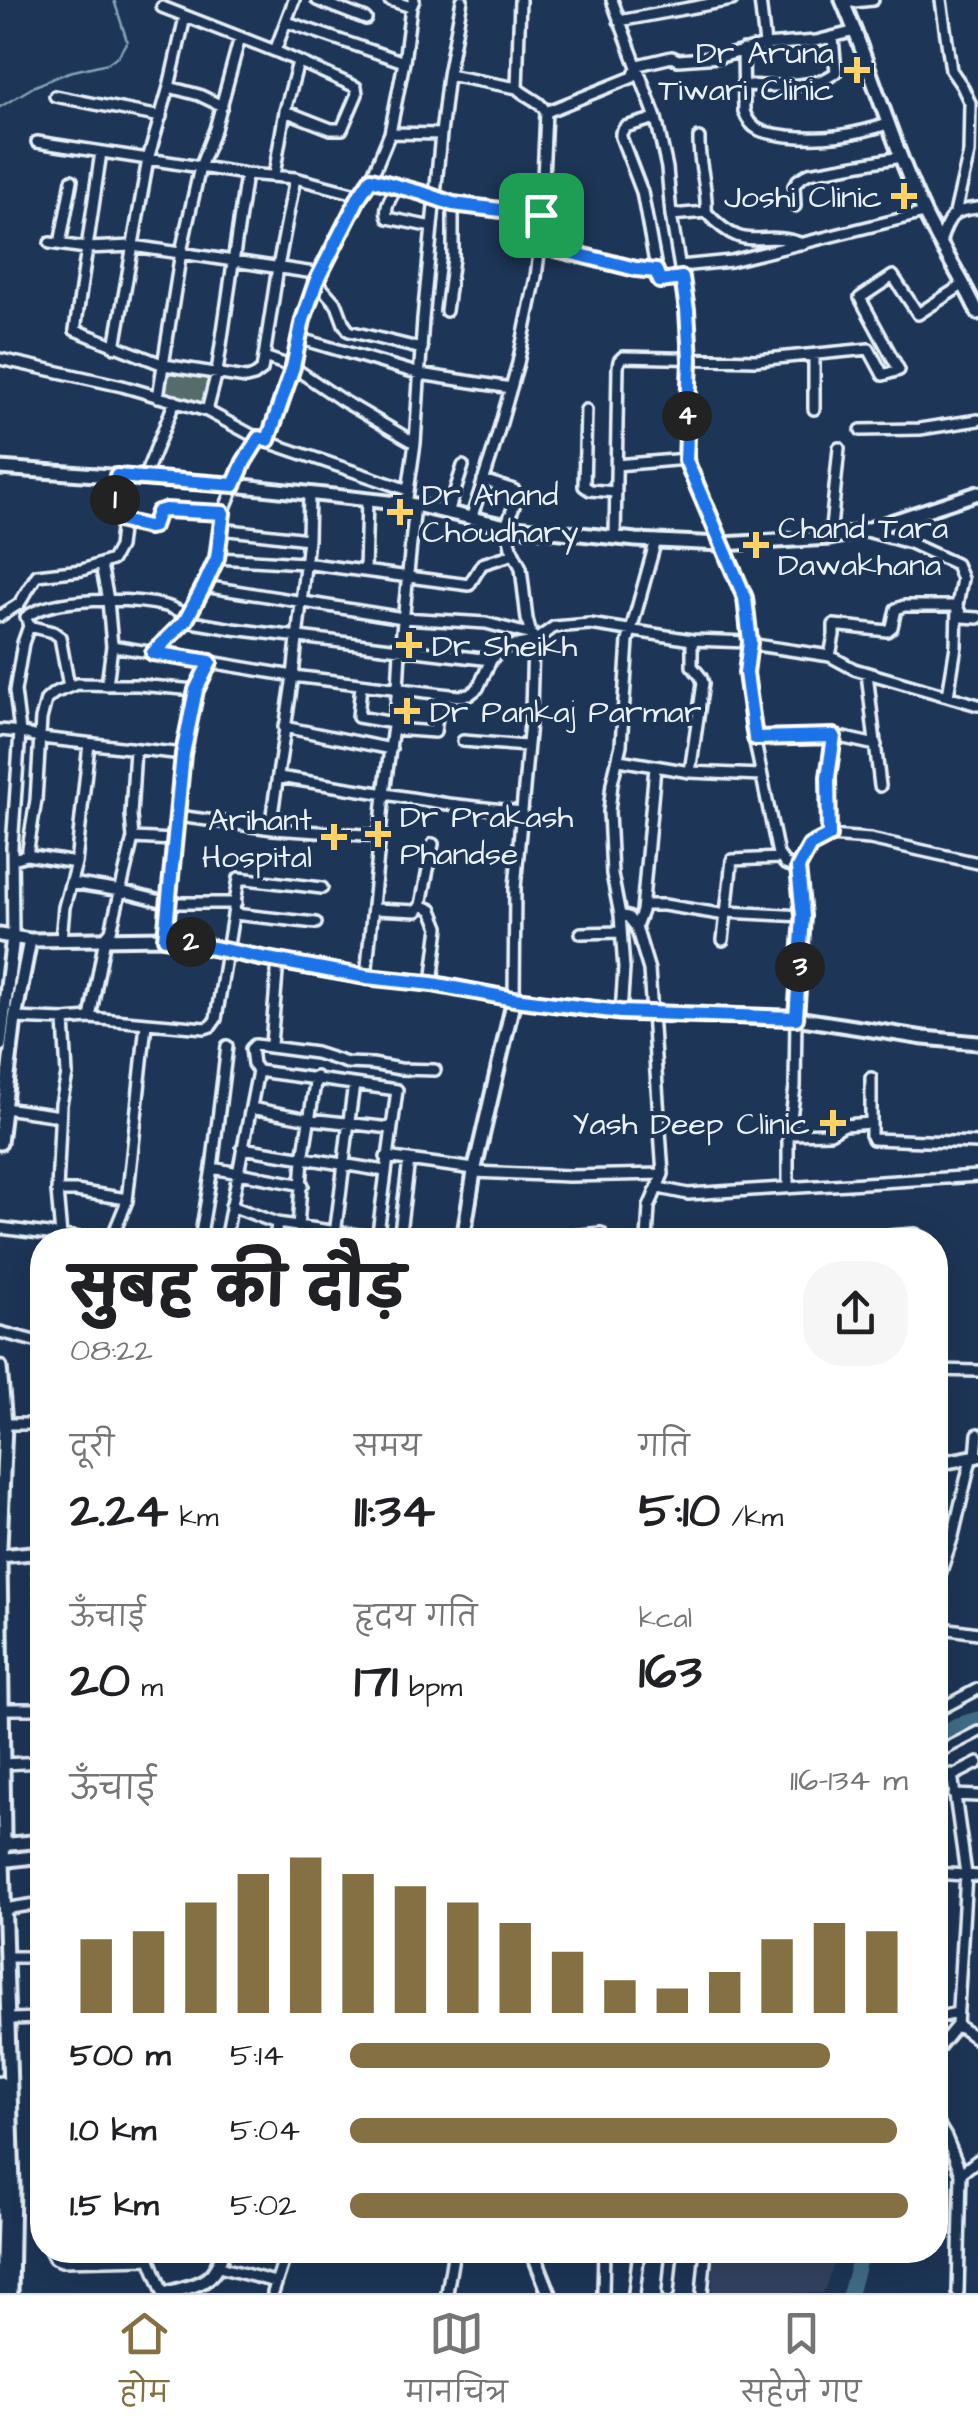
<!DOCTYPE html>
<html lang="hi">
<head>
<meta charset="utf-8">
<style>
	:root { --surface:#fff; --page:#f6f6f6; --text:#202124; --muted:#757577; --line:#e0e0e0; --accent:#847042 }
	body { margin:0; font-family:"Architects Daughter","Playpen Sans Deva",sans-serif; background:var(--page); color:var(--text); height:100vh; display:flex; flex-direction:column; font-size:38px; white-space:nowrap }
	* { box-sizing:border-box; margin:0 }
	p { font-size:32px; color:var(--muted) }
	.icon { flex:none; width:55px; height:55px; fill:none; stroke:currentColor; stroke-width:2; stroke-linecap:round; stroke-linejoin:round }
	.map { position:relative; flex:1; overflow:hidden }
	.side { position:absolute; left:30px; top:1228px; width:918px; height:1035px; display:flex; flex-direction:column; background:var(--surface); border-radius:40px; box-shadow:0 10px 40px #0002 }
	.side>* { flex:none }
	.pin { position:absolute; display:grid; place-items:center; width:85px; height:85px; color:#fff; margin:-42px; border-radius:20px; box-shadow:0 5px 15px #0006 }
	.km { position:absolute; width:50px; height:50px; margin:-25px; border-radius:50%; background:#222; color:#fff; font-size:28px; line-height:50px; text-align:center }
	.round { display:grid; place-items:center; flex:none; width:105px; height:105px; border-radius:40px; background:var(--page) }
	.headline { display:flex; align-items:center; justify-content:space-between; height:170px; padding:0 40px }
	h1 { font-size:55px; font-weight:800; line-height:75px }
	.figures { display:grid; grid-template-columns:repeat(3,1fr); gap:15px; height:170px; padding:10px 40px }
	.figures div { display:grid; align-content:center }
	.figures b { font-size:50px; font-weight:800 }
	.figures small { font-size:28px; font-weight:400 }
	.figures p { font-size:28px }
	.chart { height:280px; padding:20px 40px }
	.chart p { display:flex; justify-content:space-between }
	.chart svg { width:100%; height:180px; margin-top:10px; stroke:var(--accent); stroke-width:6 }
	ul { padding:0 40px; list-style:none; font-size:32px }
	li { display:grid; grid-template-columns:160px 120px 1fr; align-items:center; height:75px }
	li i { height:25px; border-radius:12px; background:var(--accent) }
	.menu { display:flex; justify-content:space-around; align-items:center; height:140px; border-top:2px solid var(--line); background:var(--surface); font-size:28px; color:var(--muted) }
	.menu a { display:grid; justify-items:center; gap:5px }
	.menu .active { color:var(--accent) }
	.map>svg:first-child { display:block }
</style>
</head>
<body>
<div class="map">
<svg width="978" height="2293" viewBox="0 0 978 2293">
	<rect width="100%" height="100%" fill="#1d3557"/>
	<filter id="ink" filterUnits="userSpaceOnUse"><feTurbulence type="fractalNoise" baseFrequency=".01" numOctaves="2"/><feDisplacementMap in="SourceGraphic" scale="20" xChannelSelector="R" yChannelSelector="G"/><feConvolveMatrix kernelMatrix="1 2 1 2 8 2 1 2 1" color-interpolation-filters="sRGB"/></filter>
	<g filter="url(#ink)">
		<!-- built -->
		<path fill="#32435e" d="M714,2250h125l-16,43h-111z"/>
		<!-- green -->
		<path fill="#546d6a" stroke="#9eafb1" stroke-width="2.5" d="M170,372l42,6 -9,31 -40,-13z"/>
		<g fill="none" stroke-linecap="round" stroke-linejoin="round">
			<!-- stream -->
			<path stroke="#84a2b4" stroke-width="2.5" d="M0,107l35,-21 34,-14 39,-9 11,-8 8,-14 -13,-41"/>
			<!-- river -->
			<path stroke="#416d87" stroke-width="15" d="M935,1737l22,-12 21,-6
				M850,2293l12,-43"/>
			<defs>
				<path id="street" d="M317,0l49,19
					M389,0l22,7
					M612,0l44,118 11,50 4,47 16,95 3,50 -4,99 59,139 4,44 -3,31 5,50 27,131 7,10 13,4
					M760,0l5,45
					M941,0l10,70 11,16 8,17 -1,50 -14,60
					M843,3l30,-3
					M162,7l113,44 81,36 1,7 -15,35h-11l-46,-18
					M619,21l113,-21
					M287,22l117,40
					M743,50l1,61c7,22 23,22 44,25 36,4 65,-1 100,-12
					M275,51l19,-51
					M448,75l69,13
					M742,85c26,1 74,5 94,-13l-3,-34
					M169,87l30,8 23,11
					M55,96l106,21
					M546,112l87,-35 5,-12 34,-8 6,3 42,-3 45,-12 51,-4 40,-10
					M656,118l-31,9 -4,6v4l21,55 16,87 6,2 19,-3
					M390,133l51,1
					M699,138c-1,25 9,49 7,74
					M37,142l209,32 49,4 65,17
					M101,152l-26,178 89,35 82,13 8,-2 8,-6 16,-103 17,-89
					M274,175l11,-64 13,-49
					M371,179l51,14 31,11 88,11
					M397,187c-5,9 -14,20 -9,31l44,9
					M795,206l-1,-20 4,-6 11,-7 92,-16
					M671,215l35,-3c42,46 53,15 97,32
					M940,242c9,-25 11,-32 38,-34
					M50,243l36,5 47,-2 188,28
					M60,244l12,-64
					M540,245l96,24 20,2
					M680,266l51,-5 193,-48
					M317,282l20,23 7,19 5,7 73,18
					M446,311l7,-53v-54
					M298,338l122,36 91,14
					M115,347l33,-188 21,-72 16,-70
					M264,357l29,10 47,32 75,44
					M0,359l122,27 85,25 52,28 149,51
					M158,397l23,-145 19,-85 15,-38 25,-92
					M814,409v-53
					M586,410l-2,76 6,4 26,2
					M207,411l10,-39 29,-198
					M861,430l59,-1 58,-9
					M268,441l25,-74 10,-48 14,-37 43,-87 11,-16 19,-46 14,-71 7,-55 3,-7
					M616,465l70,-6
					M144,478l31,-77
					M483,480l31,10 3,8 -11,28 5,21 10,21 6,51 6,23 -2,69 -16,177 -1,111
					M406,505l9,-62 8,-124 18,-185 7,-59 14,-75
					M448,513l15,-47
					M471,519l21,-65 26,-91 18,-86 4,-32 6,-133c-7,-13 -19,-14 -29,-24l3,-88
					M122,521l29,6 7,-15 7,-2 58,3
					M221,529l87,10
					M866,531l44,12 46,21 6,15 -5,27 -1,40 -8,50
					M615,537l3,-170 1,-6 4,-4 133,3 113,-11 14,26 16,-5 -39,-72 33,-22 25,38 46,-30
					M830,538l9,-90
					M217,558l87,5 165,22 13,-21 32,-10
					M101,565l7,35 4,46 -5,39
					M365,571l2,-71
					M204,586l199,32 83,5 46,12
					M0,616l19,-12 18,-29 45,-5 30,-10 7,-13 3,-26 -7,-16 2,-29
					M26,617c27,-21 107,-19 140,-11 7,2 14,6 21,9
					M186,621l47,8 258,31
					M28,623l1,3 24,6 7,5 9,50
					M749,644l81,12 24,13 124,36
					M112,646l98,16
					M153,653l33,-32 18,-35 13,-28 6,-45 21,-51 15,-23
					M830,656l4,-21v-10l53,6 5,-4 4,-18 8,-3h53l5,11 16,1
					M867,673l13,113
					M361,685l-3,32 36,6
					M284,727l107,22
					M393,729l42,3 5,-37
					M0,730l20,2 21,6 142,16
					M755,738l80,-2 41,9
					M463,741l63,5
					M619,760l71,12 71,3
					M690,772l13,-89 -2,-6 -9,-11v-26
					M279,777l169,27 74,8
					M178,816l95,13 107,7
					M273,829l-2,-8 22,-145 15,-137 1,-45
					M829,836l-1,-59 7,-41
					M133,838l41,2
					M27,855l49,8
					M13,859l14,-4 9,-55 5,-81 5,-19 8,-7 23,-9 61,1 57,5
					M71,883l50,8 48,12h67
					M421,905l11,5 7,17 -7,56
					M643,905h21l62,10
					M374,909l43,2 4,-6 12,-61
					M726,912l77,4
					M234,914l82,9
					M620,915l8,2 8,10 13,43 14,204 -14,33 -2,33
					M636,927l6,-16 13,-144
					M581,933l40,-1
					M13,937l-1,-90 8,-115 -5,-41 8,-48 6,-17
					M165,938l18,-184 12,-64 15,-28 83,14 166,20 10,-1 9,-7 13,-28 11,-12 31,-6 21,-15 36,-3 102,16 57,2
					M61,940l3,-33 12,-44 13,-119
					M723,940l9,-80 49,-2
					M366,977l18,-183 14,-105 2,-38 15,-146
					M621,1013l3,-44 -4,-54 -8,-41 -3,-62 3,-29 9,-38 7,-104 28,-101
					M15,1018l49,2 26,-2 15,-80 6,-7 22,-93 -2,-23 4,-66
					M90,1018l115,10 6,-2 5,-7 23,-141 83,10
					M268,1046l3,-2 7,-83
					M258,1071l139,19 -20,150
					M871,1078v57l2,4 105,4
					M4,1108l56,8
					M251,1108l58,11 82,9
					M789,1134l41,-1 14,-8 27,-2
					M242,1148l143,23
					M386,1157l88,12
					M212,1168l91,17
					M474,1172l95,4 94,-2
					M788,1187v-46l7,-54 1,-69 7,-102 -5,-48 4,-11 8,-11 19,-10 41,3 108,24
					M659,1188l29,6 290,-18
					M57,1191h19l51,8
					M231,1206l46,17 114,17
					M298,1227l5,-68 13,-82
					M0,1228l96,12
					M61,1236l-4,-45 4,-87 6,-29 -3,-55
					M111,1240l16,-39 19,-177
					M200,1240l12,-72 15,-122
					M225,1240l33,-169 -5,-7 -2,-15 4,-4 61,8 31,10 25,1 28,5 35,1
					M275,1240l2,-17
					M334,1240c8,-52 12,-103 20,-155
					M399,1240l10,-80
					M558,1240l4,-3 39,-4
					M838,1240l77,-6 12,6
					M0,1332l42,11
					M935,1370l43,1
					M3,1424h39
					M976,1457l2,-23
					M36,1552l6,51
					M935,1589l18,-53 18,-77
					M935,1627l43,6
					M3,1709h39
					M935,1712l43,-23
					M935,1754l43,-22
					M3,1764l39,-2
					M935,1785l43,-22
					M954,1795l24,1
					M935,1873l43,3
					M4,1909l38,-6
					M6,1957h36
					M935,2018l22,-5
					M9,2019l33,-1
					M957,2025l21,15
					M935,2052l22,-27 9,-151 -14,-100
					M935,2119l11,18 15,36 -3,120
					M961,2173l17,-13
					M50,2250l4,8 8,3 88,-2
					M150,2250v9l13,34
					M219,2267l56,15
					M273,2293l14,-43
					M447,2293l7,-43
					M603,2293l1,-43
					M634,2293l5,-43
					M668,2293l4,-43
					M702,2293l4,-43"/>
				<path id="secondary" d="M842,0c30,69 49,142 81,210 16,35 39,67 55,103
					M0,468l234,17 181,20 91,21 130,14 86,4 108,-6 33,-7 115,-38
					M0,935l30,5 135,-2 97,21 104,18 66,6 82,16 107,14 175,5 128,20 54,5
					M0,1045l13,-108
					M0,1143l15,-125 15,-78
					M463,1240l11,-68 40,-173
					M0,1367l5,57 -5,124
					M935,1464l43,-8
					M0,1556l42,-4
					M0,1560l4,273 -1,28 10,325 -2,107
					M0,1845l42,-4
					M0,1861l42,-5
					M0,2083l4,138 -2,72
					M532,2250l17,43
					M168,2293c30,-9 47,-9 55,-43"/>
			</defs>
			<!-- street casing -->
			<use href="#street" stroke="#e8f1f8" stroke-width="16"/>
			<!-- secondary casing -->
			<use href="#secondary" stroke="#e8f1f8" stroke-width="19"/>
			<!-- street -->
			<use href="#street" stroke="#1d3557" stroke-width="9"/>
			<!-- secondary -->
			<use href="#secondary" stroke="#1d3557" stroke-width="11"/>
		</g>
	</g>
	<g fill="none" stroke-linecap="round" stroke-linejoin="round" filter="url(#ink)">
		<defs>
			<path id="route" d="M371,179l51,14 31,11 88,11 -1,30 96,24 20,2 4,10 22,-3 5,32 3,50 -4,100 59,138 5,44 -4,31 9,65 79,-2 -6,41 1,59 -19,10 -12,22 5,48 -7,102 -176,-6 -106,-13 -82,-15 -66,-7 -104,-19 -97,-20 18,-184 13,-64 14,-28 -57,-9 33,-33 18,-34 13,-28 6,-45 -58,-3 -7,2 -5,14 -5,1 -26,-6 -7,-16 2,-29 117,9 10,-23 15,-24 9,2 25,-73 10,-47 13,-38 44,-87z"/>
		</defs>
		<!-- route casing -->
		<use href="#route" stroke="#fff" stroke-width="20"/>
		<!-- route -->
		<use href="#route" stroke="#1a73e8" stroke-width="12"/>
	</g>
	<!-- markers -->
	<g fill="#ffd166" stroke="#1d3557" stroke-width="4">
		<path d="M852 55h10v10h10v10h-10v10h-10v-10h-10v-10h10z"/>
		<path d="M899 181h10v10h10v10h-10v10h-10v-10h-10v-10h10z"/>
		<path d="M395 497h10v10h10v10h-10v10h-10v-10h-10v-10h10z"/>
		<path d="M751 530h10v10h10v10h-10v10h-10v-10h-10v-10h10z"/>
		<path d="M404 630h10v10h10v10h-10v10h-10v-10h-10v-10h10z"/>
		<path d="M402 696h10v10h10v10h-10v10h-10v-10h-10v-10h10z"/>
		<path d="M373 819h10v10h10v10h-10v10h-10v-10h-10v-10h10z"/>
		<path d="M329 822h10v10h10v10h-10v10h-10v-10h-10v-10h10z"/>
		<path d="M828 1108h10v10h10v10h-10v10h-10v-10h-10v-10h10z"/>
	</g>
	<g text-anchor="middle" stroke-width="8" stroke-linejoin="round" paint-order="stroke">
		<!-- poi labels -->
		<g font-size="32" fill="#e8f1f8" stroke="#1d3557" text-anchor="start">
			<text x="834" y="63" text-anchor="end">Dr Aruna<tspan x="834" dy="37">Tiwari Clinic</tspan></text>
			<text x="882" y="207" text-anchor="end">Joshi Clinic</text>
			<text x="422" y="505">Dr Anand<tspan x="422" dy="37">Choudhary</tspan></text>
			<text x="778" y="538">Chand Tara<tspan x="778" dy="37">Dawakhana</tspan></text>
			<text x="432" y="656">Dr Sheikh</text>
			<text x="430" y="722">Dr Pankaj Parmar</text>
			<text x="400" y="827">Dr Prakash<tspan x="400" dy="37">Phandse</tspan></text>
			<text x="312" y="830" text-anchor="end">Arihant<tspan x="312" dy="37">Hospital</tspan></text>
			<text x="810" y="1134" text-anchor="end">Yash Deep Clinic</text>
		</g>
	</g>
</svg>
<div class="pin" style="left:541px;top:215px;background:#1e9e55"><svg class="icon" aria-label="arrive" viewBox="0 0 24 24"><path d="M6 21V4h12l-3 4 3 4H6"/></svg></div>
<b class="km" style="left:115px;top:500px">1</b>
<b class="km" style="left:191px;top:942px">2</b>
<b class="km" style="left:800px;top:967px">3</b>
<b class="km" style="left:687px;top:416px">4</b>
<section class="side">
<div class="headline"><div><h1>सुबह की दौड़</h1><p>08:22</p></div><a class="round"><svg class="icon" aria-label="share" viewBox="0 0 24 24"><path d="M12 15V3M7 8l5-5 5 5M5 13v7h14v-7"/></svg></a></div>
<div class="figures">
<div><p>दूरी</p><b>2.24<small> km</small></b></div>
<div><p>समय</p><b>11:34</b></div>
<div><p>गति</p><b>5:10<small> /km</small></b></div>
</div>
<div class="figures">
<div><p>ऊँचाई</p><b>20<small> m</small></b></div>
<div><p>हृदय गति</p><b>171<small> bpm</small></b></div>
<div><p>kcal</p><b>163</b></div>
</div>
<div class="chart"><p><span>ऊँचाई</span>116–134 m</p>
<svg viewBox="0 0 160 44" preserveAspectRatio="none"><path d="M5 44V26M15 44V24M25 44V17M35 44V10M45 44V6M55 44V10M65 44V13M75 44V17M85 44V22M95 44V29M105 44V36M115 44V38M125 44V34M135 44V26M145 44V22M155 44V24"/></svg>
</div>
<ul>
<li><b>500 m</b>5:14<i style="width:86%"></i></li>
<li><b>1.0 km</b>5:04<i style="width:98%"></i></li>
<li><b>1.5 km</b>5:02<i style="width:100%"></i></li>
</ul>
</section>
</div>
<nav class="menu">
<a class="active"><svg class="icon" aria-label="home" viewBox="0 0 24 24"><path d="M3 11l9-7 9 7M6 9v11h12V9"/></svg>होम</a>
<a><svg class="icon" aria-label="map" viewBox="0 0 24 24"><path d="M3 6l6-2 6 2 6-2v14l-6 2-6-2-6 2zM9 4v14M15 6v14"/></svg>मानचित्र</a>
<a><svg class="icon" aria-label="saved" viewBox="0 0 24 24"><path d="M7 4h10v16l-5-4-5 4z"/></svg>सहेजे गए</a>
</nav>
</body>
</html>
